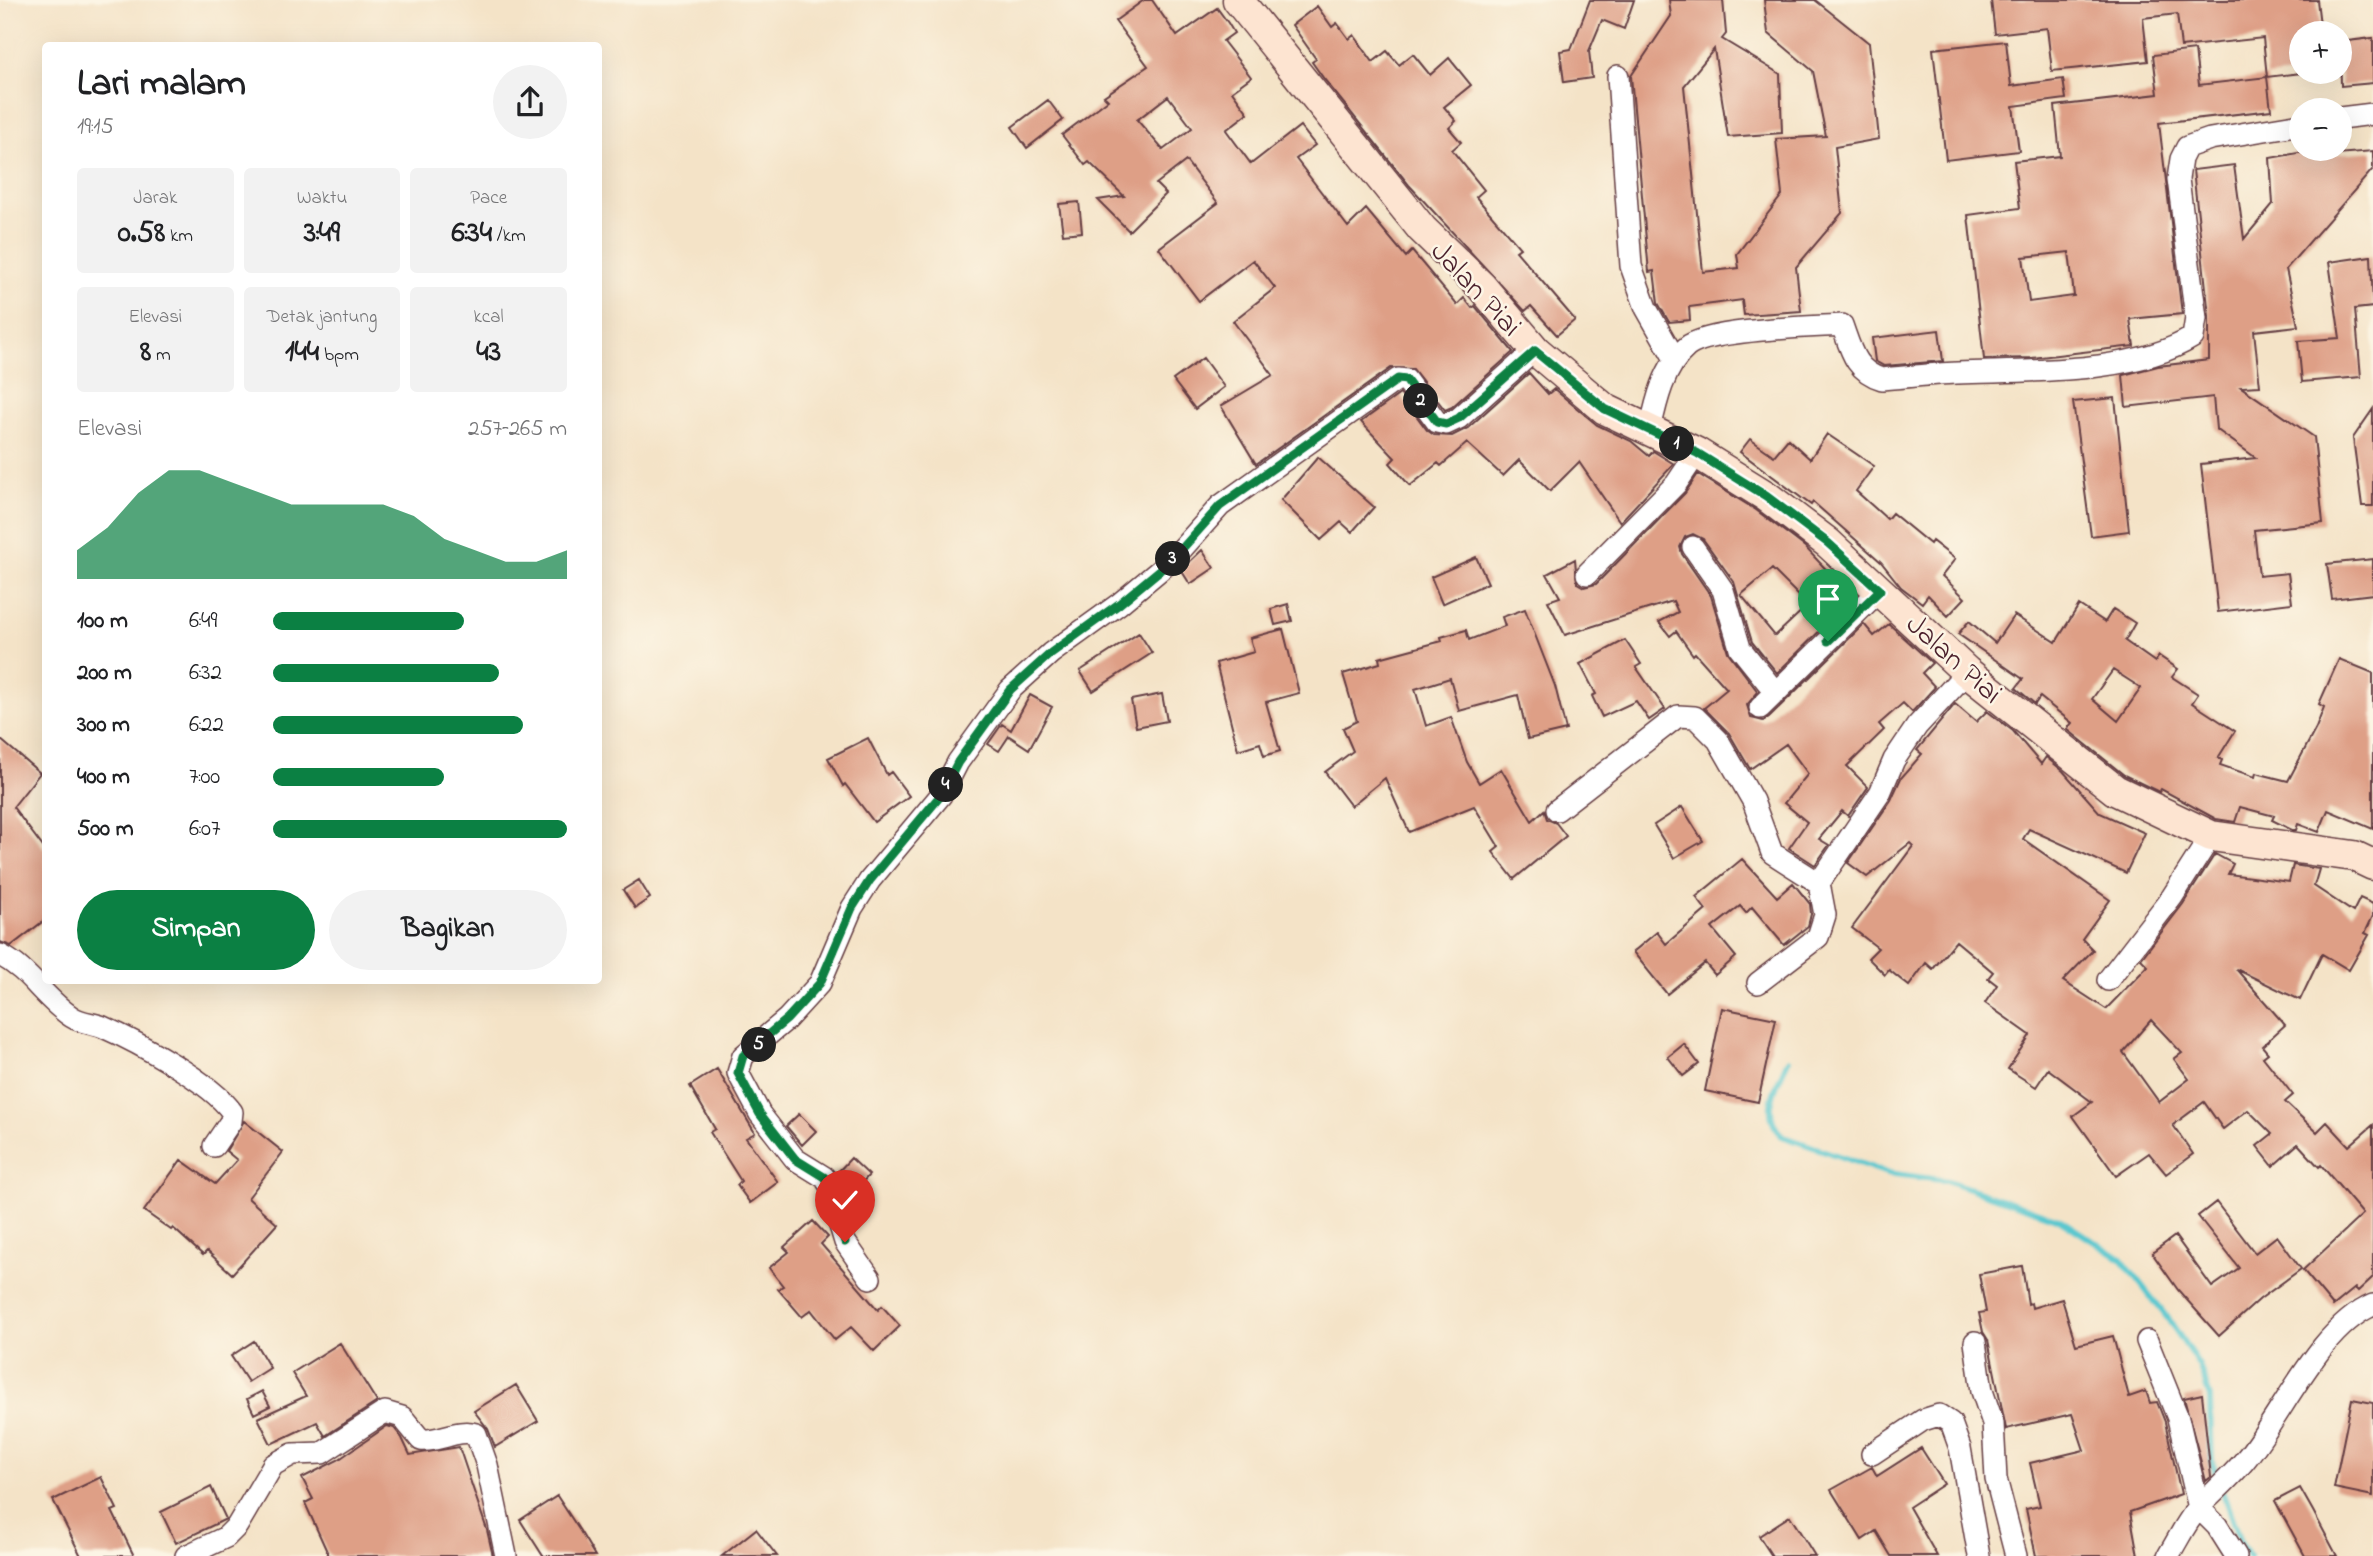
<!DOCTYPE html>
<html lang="id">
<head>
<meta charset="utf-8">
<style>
	:root { --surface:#fff; --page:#f2f2f2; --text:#202124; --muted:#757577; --accent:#0b8043 }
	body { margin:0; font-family:"Indie Flower",sans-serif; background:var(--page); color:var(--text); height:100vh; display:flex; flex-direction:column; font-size:26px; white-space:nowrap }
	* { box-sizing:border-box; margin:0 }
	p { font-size:23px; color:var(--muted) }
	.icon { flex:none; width:38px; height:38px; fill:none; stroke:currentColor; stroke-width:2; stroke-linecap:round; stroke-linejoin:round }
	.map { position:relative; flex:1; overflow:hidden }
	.side { position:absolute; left:42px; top:42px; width:560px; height:942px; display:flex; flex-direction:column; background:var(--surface); border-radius:7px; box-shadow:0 7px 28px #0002 }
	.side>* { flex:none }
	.buttons { position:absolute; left:2289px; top:21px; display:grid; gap:14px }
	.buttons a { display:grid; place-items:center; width:63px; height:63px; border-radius:50%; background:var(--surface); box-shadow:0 7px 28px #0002; font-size:35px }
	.pin { position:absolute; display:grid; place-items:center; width:60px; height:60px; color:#fff; margin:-72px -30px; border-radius:50% 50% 50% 0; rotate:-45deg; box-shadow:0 0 7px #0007 }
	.pin .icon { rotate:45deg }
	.km { position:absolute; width:35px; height:35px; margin:-18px; border-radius:50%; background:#222; color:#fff; font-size:19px; line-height:35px; text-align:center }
	.round { display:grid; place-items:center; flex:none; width:74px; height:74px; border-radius:37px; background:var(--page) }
	.head { display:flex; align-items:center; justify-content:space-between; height:119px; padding:0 35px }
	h1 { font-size:38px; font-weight:700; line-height:52px }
	.metrics { display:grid; grid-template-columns:repeat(3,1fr); gap:10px; height:119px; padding:7px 35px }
	.metrics div { display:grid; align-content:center; border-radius:7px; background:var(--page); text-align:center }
	.metrics b { font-size:30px; font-weight:700 }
	.metrics small { font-size:19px; font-weight:400 }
	.metrics p { font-size:19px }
	.chart { height:196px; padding:14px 35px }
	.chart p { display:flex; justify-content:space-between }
	.chart svg { width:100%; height:126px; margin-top:7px; fill:var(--accent); opacity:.7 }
	.primary-button { display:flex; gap:14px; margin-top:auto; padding:14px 35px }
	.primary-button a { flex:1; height:80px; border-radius:42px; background:var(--accent); color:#fff; font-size:28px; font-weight:700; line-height:80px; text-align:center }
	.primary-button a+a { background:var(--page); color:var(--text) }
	ul { padding:0 35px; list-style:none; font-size:23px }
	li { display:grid; grid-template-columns:112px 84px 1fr; align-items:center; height:52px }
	li i { height:18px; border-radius:9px; background:var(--accent) }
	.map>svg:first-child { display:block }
</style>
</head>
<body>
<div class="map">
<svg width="2373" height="1556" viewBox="0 0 2373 1556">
	<rect width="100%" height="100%" fill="#fcf5e5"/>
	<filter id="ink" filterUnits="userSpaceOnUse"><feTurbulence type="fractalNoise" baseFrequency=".0143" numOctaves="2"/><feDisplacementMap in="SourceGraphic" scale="14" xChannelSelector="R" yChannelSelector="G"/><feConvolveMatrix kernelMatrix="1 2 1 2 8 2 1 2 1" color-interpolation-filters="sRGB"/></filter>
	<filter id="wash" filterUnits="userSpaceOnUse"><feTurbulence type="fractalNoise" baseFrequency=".00686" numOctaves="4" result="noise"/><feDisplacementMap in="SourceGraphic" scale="28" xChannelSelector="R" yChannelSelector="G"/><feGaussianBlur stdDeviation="1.57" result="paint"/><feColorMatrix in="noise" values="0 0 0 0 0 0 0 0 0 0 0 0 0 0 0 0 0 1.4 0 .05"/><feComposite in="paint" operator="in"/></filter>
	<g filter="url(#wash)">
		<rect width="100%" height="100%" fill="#f4e3c7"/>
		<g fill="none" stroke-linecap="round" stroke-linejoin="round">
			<!-- stream -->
			<path stroke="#5ac7cf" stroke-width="6" d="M1788,1060c-11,26 -29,52 -6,76l105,37 61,8 111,38 62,40 48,61 30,45 11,32 2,65 28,80 9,14"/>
		</g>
		<g id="blocks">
			<!-- building -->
			<path fill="#de9f86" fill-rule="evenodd" d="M1144,0h8l25,36 40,-28 11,15 6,10 -11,8 28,36 -19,14 16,22 -22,17 25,34 49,-38 15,19 -19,14 52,68 18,-18 40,48 6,-6 45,54 7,-7 8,10 3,-2 38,46 -61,55 -7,3 -32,-41 -22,-1 -135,96 -35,-58 52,-31 -40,-54 42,-33 -22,-28 -54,41 -40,-53 59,-45 -32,-42 -30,23 10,10 -37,37 -31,-31 26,-4 -35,-34 -4,3 -23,-30 46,-35 -4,-4 44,-30 -33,-45zM1168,96l24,32 -29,22 -26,-30z
				M1590,0h44l-10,29 -22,-9 -13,31 3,27 -28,4 -4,-31 11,-2z
				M1669,0h54l3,34 -4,5 58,35 2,59 -54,4 -14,-88 -30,37 19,186 36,-4 -2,-14 45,-59 -6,-56 50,-3 -13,-65 -45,-38 -4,-33h51l54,43 10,96 -44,8 7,66 -46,54 5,44 -57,4 -2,-15 -53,7 1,13 -21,2 -11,-19 -4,-32 -5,1 -18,-196 40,-60z
				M1991,0h326l4,33h-20v40l-34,4 -4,-39 -82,9 -4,-33 -34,4 5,43 -96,10 -5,-43 -52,6z
				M1317,6l15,21 5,-4 12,16 5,-4 19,27 14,-11 12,14 14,-11 17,21 19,-17 22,27 -27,22 12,14 -7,7 12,14 -9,8 32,40 -8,7 44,51 -4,3 59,69 -18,15 -26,-29 -6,5 -116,-126 -85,-106 -12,-17 4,-3 -24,-34z
				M2373,38v45l-32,3 -1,-44z
				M2006,41l5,45 52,-7 3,20 -53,7 6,45 -73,9 -13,-111z
				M2195,50l4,35 68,-8 4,33 -112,13 23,191 -52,5 4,27 -102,12 -48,1 -16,-144 52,-7 -6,-47 46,-5 -5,-50 103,-12 -5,-39zM2069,252l5,44 -45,6 -6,-45z
				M1048,100l15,20 -36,28 -15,-21z
				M2321,149l3,6 49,-4v18l-87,100 12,57 -44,5 6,55 -19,1 73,50 9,86 -69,7 5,46 29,-3 4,30 -74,9 -17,-148 55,-6 -40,-29 -3,-32 -87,10 -3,-32 35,-9 51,-6v-44l-16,-146 41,-5 10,74 29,-35 -3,-46z
				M1079,202l3,30 -19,2 -4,-30z
				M2371,256l2,51 -18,2 6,68 -59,5 -4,-41 42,-3 -11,-76z
				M1939,330l4,31 -59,5 -9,-5 -3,-23z
				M1203,358l21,29 -29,22 -22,-29z
				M1529,373l19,21 6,-5 43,36 34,16 18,15 4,-5 21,13 -54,58 -41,-60 -29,29 -31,-31 -16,16 -36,-33 -26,23 -3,-3 -28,23 -20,-23 5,-5 -34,-36 39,-28 27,36 7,5 18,1 16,-8z
				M2115,398l14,133 -38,5 -18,-134z
				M2373,409v97h-11l-9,-68z
				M1827,434l47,32 -18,25 31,28 5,-6 38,31 2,-3 23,18 -13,17 23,22 -17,18 -20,-21 -6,8 -21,-16 -20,-25 -68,-60 -2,3 -71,-53 10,-13 24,17 14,-17 22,20z
				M1318,457l56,50 -22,25 -11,-10 -20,18 -40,-40z
				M1698,474l58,36 49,37 31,33 3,-3 18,17 -80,79 -25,-31 -18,-60 -31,-43 -10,-5 -8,3 -5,10 2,7 29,42 17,56 30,40 -11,13 4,13 12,3 6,-4 95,-93 10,12 15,-12 43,39 -10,10 13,14 -23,25 -9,-9 -24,21 5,6 -37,36 21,21 -20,29 -6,-5 -23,28 10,6 -14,20 -26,-17 18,-26 -23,-19 24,-29 -22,-30 -36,25 -21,-36 -25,-25 23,-19 -32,-36 -2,2 -17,-24 -6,5 -11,-14 19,-10 -5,-11 -108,34 -17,-34 12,-4 -13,-23 28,-15 2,24 7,4 12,-3 89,-91zM1772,569l36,36 -33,31 -34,-41z
				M1202,550l12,18 -24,16 -9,-14z
				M1476,557l12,26 -46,21 -11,-27z
				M2373,559v35l-41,5 -5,-35z
				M1288,604l4,17 -17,4 -4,-16z
				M2079,605l26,17 8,-13 22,14 -10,18 30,21 4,-6 19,13 -6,8 26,17 -6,9 43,28 -17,27 4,2 -2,5 35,12 1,-4 32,8 28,-53 8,-21 -5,-3 20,-45 34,14v156l-45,-19 -9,22 -21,-8 -2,6h-4l-20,-10 2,-4 -34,-9 -5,15 -19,-3 -55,-30 -2,3 -35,-17 -57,-46 5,-6 -32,-26 -5,7 -19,-16 7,-9 -65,-45 11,-13 26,22 19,-28 42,27zM2113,670l28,18 -23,33 -26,-22z
				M1525,609l30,77 11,44 -38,9 -10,-44 -59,16 -9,-33 -35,11 11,37 25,-9 16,45 12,21 22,-14 31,52 12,-11 3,9 9,4 10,13 -52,43 -21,-27 6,-5 -25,-41 -65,26 -24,-54 -34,28 -26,-34 28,-21 -10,-23 14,-7 -14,-47 37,-11 -1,-5 63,-17 -1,-4 25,-7 3,10 36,-14 -3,-9z
				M1283,629l16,64 -33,9 14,49 -16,5 -4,-13 -22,7 -22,-87 38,-11 -4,-14z
				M1139,633l13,20 -59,38 -13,-20z
				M1625,640l16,24 -5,3 29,42 -16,11 -13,-19 -34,16 -10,-21 4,-2 -16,-30z
				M1162,694l5,27 -31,6 -5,-27z
				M1030,695l22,12 -23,42 -20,-13 -10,15 -11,-7 14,-20 9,6z
				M1955,704l21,18 11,-11 26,20 28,33 5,-7 17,14 37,42 45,20 -19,40 -97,-44 -6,10 87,61 -28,39 11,11 -30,31 43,28 42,-43 -7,-7 42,-55 32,-50 18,10 -5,10 61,8 4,-17 26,4 -5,17 39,26 7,-14 13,6v12l-8,17 4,2 -20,35 -27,-16 -22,46 -64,-31 49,56 -23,21 6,7 -5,4 30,38 -8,7 32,30 10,-10 22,24 24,-21v152l-15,14 -3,-3 -22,18 -30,-36 60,-56 -42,-49 -2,2 -21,-23 -25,22 -16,-20 15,-12 -24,-24 -25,19 -19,-27 -31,23 20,29 -27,20 -17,-21 -33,23 -43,-60 19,-14 -44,-33 -12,18 -28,-18 22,-34 -45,-32 12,-18 -9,-7 5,-6 -37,-31 -23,28 -7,-6 -17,23 -20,-16 -4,5 -17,-17 10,-10 -26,-20 61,-82 -3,-3 -43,34 -19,-14 43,-63 10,-22 21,-24 -5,-4zM2151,1020l31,33 -8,6 15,20 -30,23 -36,-50z
				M868,738l19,37 4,-3 18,24 -35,26 -29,-38 -2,2 -15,-28z
				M0,739l40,34 -27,34 33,44v68l-35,27 -11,-4z
				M1682,807l21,34 -29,17 -20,-33z
				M1742,859l35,38 16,-14 17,21 1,10 -3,12 -24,19 -32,-38 -6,6 -6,-7 -28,22 24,29 -21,18 -10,-12 -38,31 -34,-42 24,-20 9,12 40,-34 -10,-13z
				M639,880l11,18 -15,10 -12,-18z
				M1722,1008l54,11 -18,83 -53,-11z
				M1684,1044l15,20 -16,12 -15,-19z
				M717,1069l38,64 -9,5 32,44 -28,21 -13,-18 4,-4 -31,-49 5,-3 -25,-43z
				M799,1114l17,17 -14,14 -16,-19z
				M244,1121l39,31 -35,46 29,26 -45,50 -25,-23 -4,4 -30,-27 -2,2 -27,-19 37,-51 34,24 22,-24 -11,-9z
				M851,1158l18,17 -19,21 -13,-23z
				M2216,1202l39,51 22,-17 24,33 -41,30 -41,37 -41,-46 -26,-37 23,-17 37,51 27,-19 -41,-52z
				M813,1221l15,16 -7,7 57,66 4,-4 18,20 -26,25 -23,-24 -16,13 -24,-30 -9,7 -24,-28 5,-3 -14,-18 20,-16 -5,-5z
				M2022,1266l6,38 3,-1 1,5 30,-9 14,46 37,-9 16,61 17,-6 4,12 7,-1 8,20 16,72 -51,18 8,44h-102l-10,-47 14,-3 -10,-43 54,-13 -12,-36 -66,15 -18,-89 -5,-8 -4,-19 7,-1 -7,-38z
				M254,1341l16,27 -22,14 -17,-26z
				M340,1343l37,59 -52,34 -8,-14 -46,22 -13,-26 48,-22 -14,-23z
				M516,1385l22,36 -43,26 -7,-18 -14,-18z
				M262,1391l8,15 -16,8 -7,-15z
				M2202,1394l9,83 -5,4 -22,-83z
				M2352,1399l21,4v93l-39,-8z
				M387,1426l7,2 8,10 8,17 49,-8 28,83 6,26h-164l-24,-53 8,-4 -11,-21 36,-18z
				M1921,1448l23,36 -35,23 28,49h-46l-15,-25 -14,9 -31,-50 41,-23 5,9z
				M101,1477l16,32 -5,2 22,45h-53l-28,-56z
				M211,1487l15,32 -50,24 -15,-31z
				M2300,1488l13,23 24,45h-32l-30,-55z
				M557,1496l23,35 15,25h-52l-23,-36z
				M1790,1516l25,40h-43l-13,-20z
				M756,1529l21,27h-55z"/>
		</g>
	</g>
	<g filter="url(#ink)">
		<use href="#blocks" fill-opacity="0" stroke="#643c42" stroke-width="2"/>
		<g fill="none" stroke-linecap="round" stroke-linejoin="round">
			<defs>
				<path id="street" d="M1618,76l13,190 15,42 29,51
					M2340,118l33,-4
					M1650,430c6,-28 14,-64 37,-83 21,-18 124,-20 155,-22 9,25 13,46 40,54 25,-2 50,-5 75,-6 70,-3 175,2 236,-36l3,-19 -18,-139 3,-20 6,-12 23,-8 91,-15
					M1693,547l30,43 17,58 36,45
					M1587,574l89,-90 21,-31
					M1760,708l120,-118
					M1557,810l121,-94 17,1 23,23 35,61 19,52 47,30
					M0,955c30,15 44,44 72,62 9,6 21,6 31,10 34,15 108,55 129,85l-1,9 -17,25
					M2108,980l64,-83 39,-61
					M1758,983l60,-46 7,-22 -6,-32 61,-90 14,-33 23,-34 50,-54
					M870,1278l-25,-36 -10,-33 -2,-20 -9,-12 -29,-18 -35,-45 -22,-41 5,-17 44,-37 33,-36 32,-75 18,-28 71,-85 17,-33 52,-72 41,-37 68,-49 53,-44 48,-54 178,-127 8,1 31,42 9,2 13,-6 76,-68
					M2147,1341l31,77 21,90 18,18 19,30
					M1975,1342l7,49 11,32 3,56 20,77
					M1872,1454l51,-34 16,-5 12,8 9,25 19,108
					M186,1556l40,-19 11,-11 36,-61 20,-11 29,-1 63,-41 17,5 19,23c19,2 36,-12 55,-6l11,31 19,91
					M2168,1556c10,-16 19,-36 32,-50 15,-15 31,-29 45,-46 38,-46 74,-132 128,-155"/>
				<path id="secondary" d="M1238,0l184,229 59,57 54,64 70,59 92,44 69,43 62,47 139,129 148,118 96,46 143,20 19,9"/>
			</defs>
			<!-- street casing -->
			<use href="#street" stroke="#643c42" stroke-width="24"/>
			<!-- secondary casing -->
			<use href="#secondary" stroke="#643c42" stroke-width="33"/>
			<!-- street -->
			<use href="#street" stroke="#fff" stroke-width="21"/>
			<!-- secondary -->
			<use href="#secondary" stroke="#fde4d1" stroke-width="30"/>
		</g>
	</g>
	<g fill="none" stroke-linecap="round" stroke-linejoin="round" filter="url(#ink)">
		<defs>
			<path id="route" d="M845,1242l-10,-33 -2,-20 -9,-12 -29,-18 -35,-45 -22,-41 5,-17 44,-37 33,-36 32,-75 18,-28 71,-85 17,-33 52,-72 41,-37 68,-49 53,-44 48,-54 178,-127 8,1 31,42 9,2 13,-6 76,-67 70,58 92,44 69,43 62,47 52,47 -52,51"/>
		</defs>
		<!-- route casing -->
		<use href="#route" stroke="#fff" stroke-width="14"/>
		<!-- route -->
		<use href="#route" stroke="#0b8043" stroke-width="9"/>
	</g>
	<g text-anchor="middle" stroke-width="5" stroke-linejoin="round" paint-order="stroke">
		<!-- street labels -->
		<g font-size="30" fill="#4a1f2b" stroke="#fcf5e5">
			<text transform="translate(1477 288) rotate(47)" y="10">Jalan Piai</text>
			<text transform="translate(1955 658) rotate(42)" y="10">Jalan Piai</text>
		</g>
	</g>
</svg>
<div class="buttons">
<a>+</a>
<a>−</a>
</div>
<div class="pin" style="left:1828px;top:641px;background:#1e9e55"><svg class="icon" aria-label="arrive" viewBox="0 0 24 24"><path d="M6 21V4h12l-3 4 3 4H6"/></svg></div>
<div class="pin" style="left:845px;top:1242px;background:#d93025"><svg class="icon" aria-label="check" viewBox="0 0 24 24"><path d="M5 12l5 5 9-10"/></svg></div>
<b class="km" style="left:1677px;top:444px">1</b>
<b class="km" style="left:1421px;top:401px">2</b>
<b class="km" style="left:1173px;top:559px">3</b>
<b class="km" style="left:946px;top:785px">4</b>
<b class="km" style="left:759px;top:1045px">5</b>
<section class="side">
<div class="head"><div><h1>Lari malam</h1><p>19:15</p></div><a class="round"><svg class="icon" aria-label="share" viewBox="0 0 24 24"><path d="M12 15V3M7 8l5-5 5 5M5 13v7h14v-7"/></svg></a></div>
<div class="metrics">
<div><p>Jarak</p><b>0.58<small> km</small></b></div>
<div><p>Waktu</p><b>3:49</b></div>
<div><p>Pace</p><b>6:34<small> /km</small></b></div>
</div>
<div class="metrics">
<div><p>Elevasi</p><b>8<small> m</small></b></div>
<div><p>Detak jantung</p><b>144<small> bpm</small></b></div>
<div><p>kcal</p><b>43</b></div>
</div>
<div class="chart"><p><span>Elevasi</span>257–265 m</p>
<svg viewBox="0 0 160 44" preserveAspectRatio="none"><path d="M0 44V34L10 26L20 14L30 6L40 6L50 10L60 14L70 18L80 18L90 18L100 18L110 22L120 30L130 34L140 38L150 38L160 34V44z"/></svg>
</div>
<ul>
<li><b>100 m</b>6:49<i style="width:65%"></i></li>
<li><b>200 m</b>6:32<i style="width:77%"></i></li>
<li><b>300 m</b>6:22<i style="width:85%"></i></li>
<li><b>400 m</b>7:00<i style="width:58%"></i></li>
<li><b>500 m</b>6:07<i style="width:100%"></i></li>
</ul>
<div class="primary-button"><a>Simpan</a><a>Bagikan</a></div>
</section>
</div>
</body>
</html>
